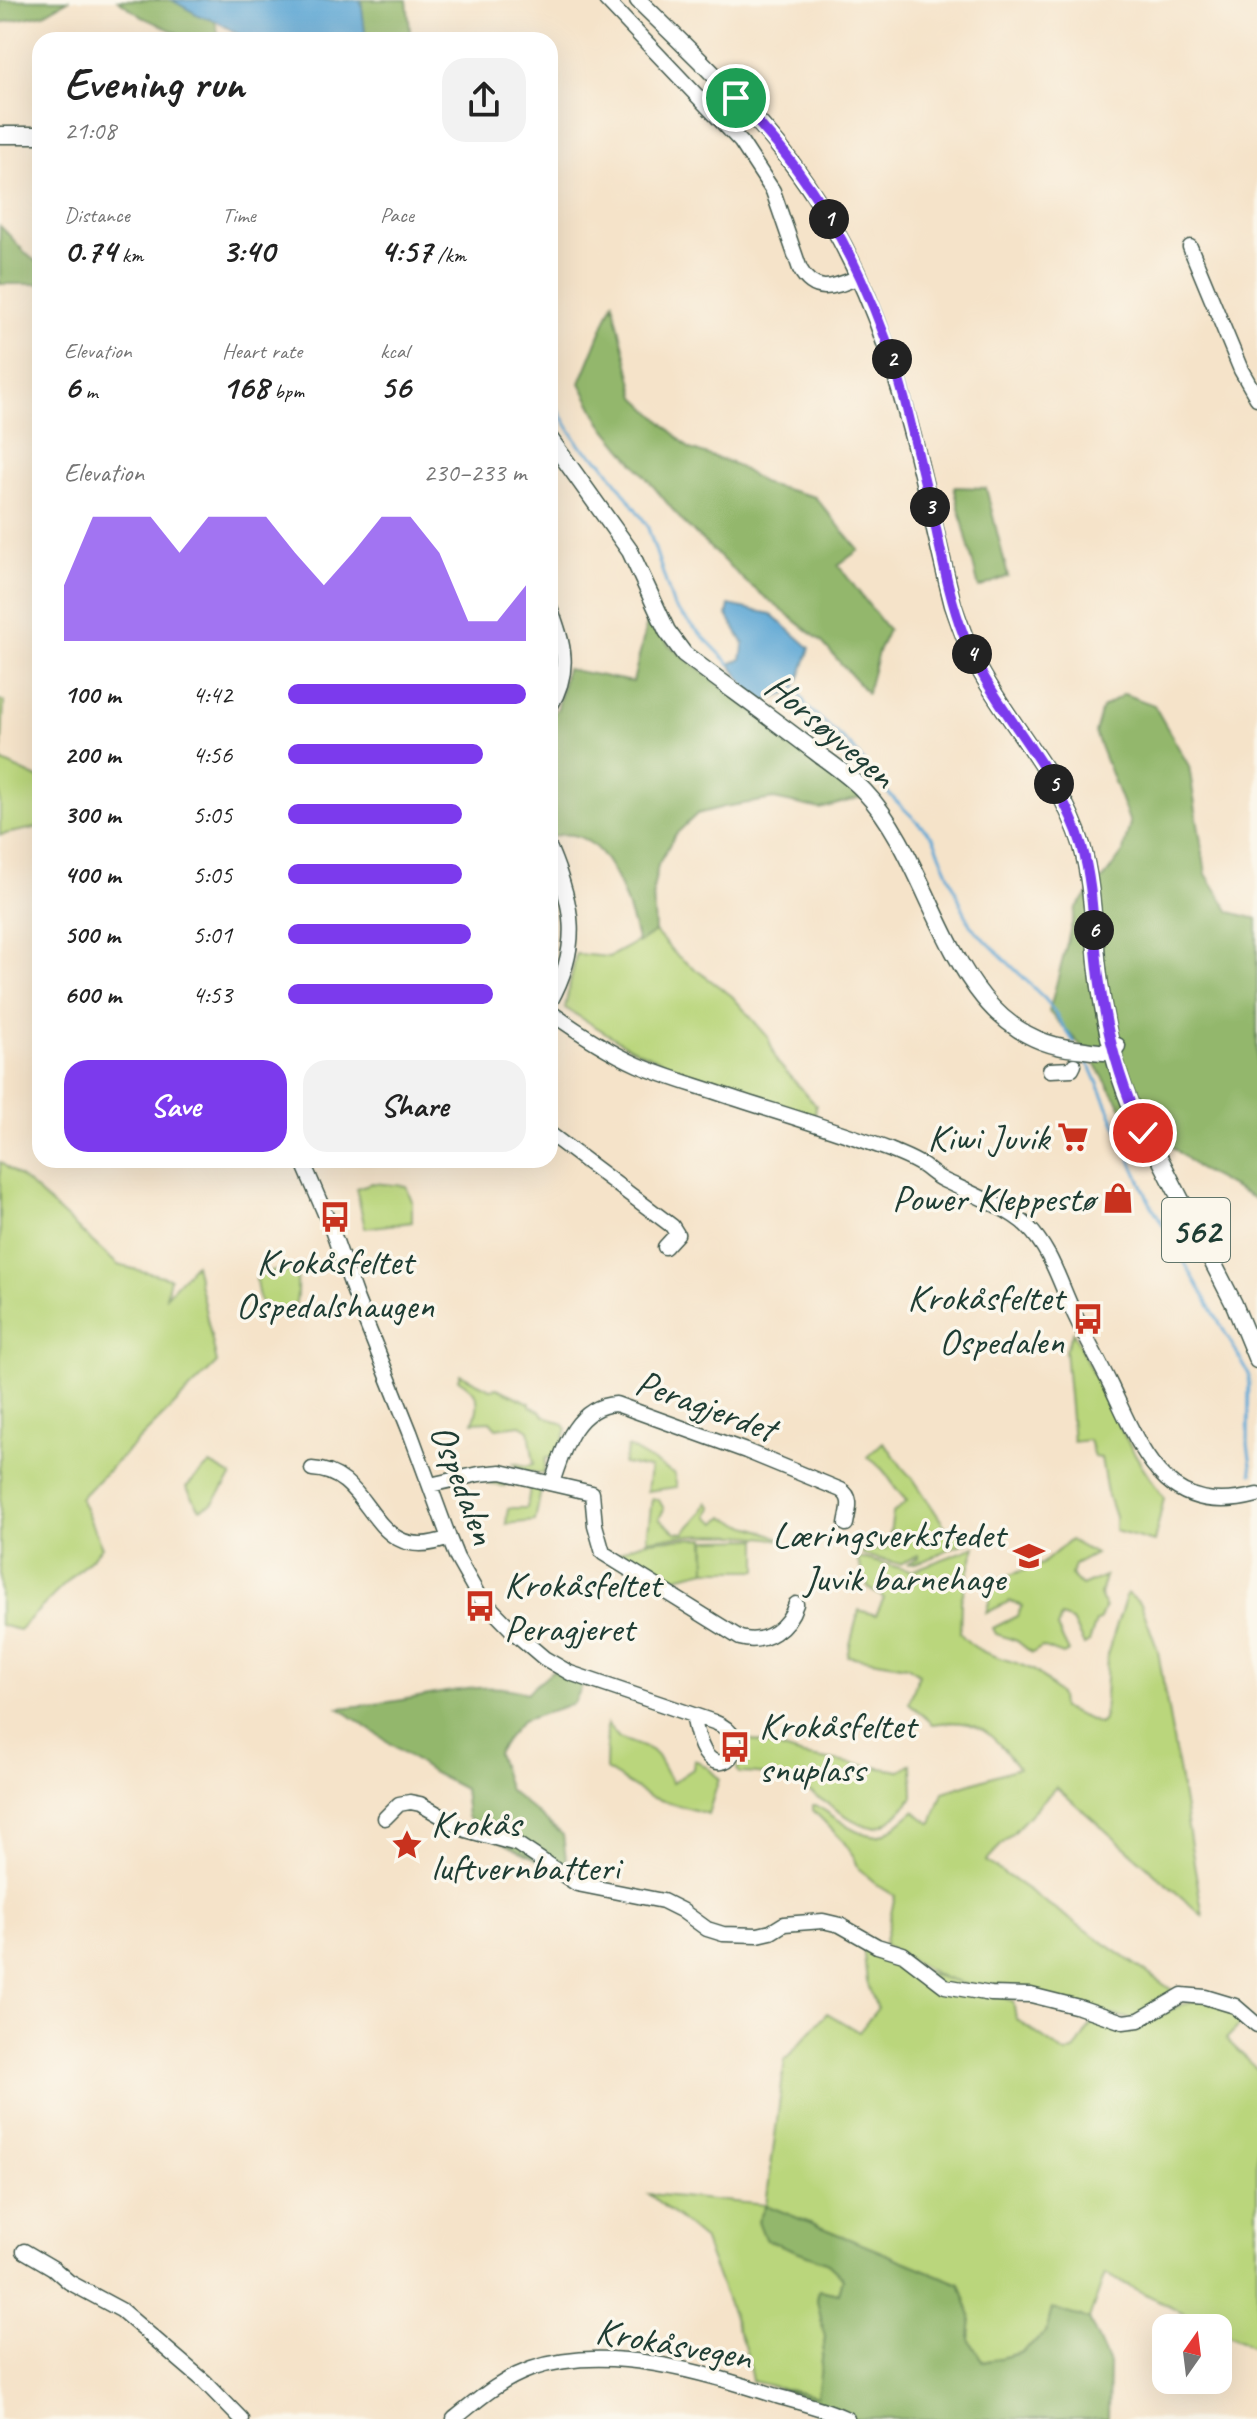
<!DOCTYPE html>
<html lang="en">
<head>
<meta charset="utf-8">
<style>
	:root { --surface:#fff; --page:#f2f2f2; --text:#222; --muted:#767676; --accent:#7c3aed }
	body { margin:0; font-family:Caveat,sans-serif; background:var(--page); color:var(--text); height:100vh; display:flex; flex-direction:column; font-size:30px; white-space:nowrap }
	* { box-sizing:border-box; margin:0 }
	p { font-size:26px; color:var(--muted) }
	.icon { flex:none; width:44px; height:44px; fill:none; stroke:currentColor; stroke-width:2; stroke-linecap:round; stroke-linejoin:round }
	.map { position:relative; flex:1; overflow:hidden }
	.side { position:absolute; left:32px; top:32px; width:526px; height:1136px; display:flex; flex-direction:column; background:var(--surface); border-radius:24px; box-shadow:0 8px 32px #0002 }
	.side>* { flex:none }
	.needle { width:52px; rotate:14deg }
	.fabs { position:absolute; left:1152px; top:2314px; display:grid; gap:16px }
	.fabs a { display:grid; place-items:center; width:80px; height:80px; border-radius:16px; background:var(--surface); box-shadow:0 8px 32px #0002; font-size:40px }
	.pin { position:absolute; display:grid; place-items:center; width:68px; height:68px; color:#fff; margin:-34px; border:4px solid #fff; border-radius:50%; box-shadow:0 2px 8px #0007 }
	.km { position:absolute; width:40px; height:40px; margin:-20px; border-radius:50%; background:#222; color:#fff; font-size:22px; line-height:40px; text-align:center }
	.round { display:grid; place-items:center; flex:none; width:84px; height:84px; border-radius:24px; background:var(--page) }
	.head { display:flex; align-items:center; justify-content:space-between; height:136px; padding:0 32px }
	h1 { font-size:44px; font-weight:700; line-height:60px }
	.figures { display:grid; grid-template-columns:repeat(3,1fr); gap:12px; height:136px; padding:8px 32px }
	.figures div { display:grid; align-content:center }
	.figures b { font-size:34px; font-weight:700 }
	.figures small { font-size:22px; font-weight:400 }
	.figures p { font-size:22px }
	.chart { height:224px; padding:16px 32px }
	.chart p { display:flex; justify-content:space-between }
	.chart svg { width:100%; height:144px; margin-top:8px; fill:var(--accent); opacity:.7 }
	.action { display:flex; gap:16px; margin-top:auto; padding:16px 32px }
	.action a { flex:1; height:92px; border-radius:24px; background:var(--accent); color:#fff; font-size:32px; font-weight:700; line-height:92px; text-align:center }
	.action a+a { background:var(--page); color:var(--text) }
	ul { padding:0 32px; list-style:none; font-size:26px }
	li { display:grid; grid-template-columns:128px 96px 1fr; align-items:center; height:60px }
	li i { height:20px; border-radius:10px; background:var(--accent) }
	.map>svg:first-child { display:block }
</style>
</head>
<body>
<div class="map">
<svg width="1257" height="2419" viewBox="0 0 1257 2419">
	<rect width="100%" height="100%" fill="#fbf7ec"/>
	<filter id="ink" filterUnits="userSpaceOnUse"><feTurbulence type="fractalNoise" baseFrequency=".0125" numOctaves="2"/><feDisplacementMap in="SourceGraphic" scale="16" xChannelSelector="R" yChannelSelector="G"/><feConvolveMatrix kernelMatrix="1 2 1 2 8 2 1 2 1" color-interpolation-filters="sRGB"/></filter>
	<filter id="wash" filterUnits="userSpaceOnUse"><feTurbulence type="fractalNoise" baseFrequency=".006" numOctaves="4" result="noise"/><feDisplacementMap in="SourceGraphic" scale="32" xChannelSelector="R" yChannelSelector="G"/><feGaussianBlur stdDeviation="1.8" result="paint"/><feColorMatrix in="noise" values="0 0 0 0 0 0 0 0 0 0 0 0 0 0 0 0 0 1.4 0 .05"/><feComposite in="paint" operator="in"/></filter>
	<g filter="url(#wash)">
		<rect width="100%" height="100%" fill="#f5e3c9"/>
		<!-- green -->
		<path fill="#bad67c" stroke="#6c8a58" stroke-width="2" d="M0,700l4,2 -3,59 39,18v48l-40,8z
			M655,932l21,23 56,41 36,41 9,25 39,43 -1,10 -103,-32 -81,-35 -66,-40 11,-54 33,3z
			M0,1162l30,23 88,80 52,13 -4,18 29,-32 22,99 -137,135 22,49 -83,83 -19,-5z
			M372,1183l34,3 6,15v21l-47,6 -9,-40z
			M264,1271h33c0,16 3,37 -11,47 -25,-4 -28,-17 -30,-39z
			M1073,1332c27,56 53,115 91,166l-10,44 -39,-11v-14l-8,-24 -6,-35 -7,-1 -5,-17 -16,2 -8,-92z
			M460,1374l30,15 7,-1 33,15v3l12,6 1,3 20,9 4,5 -11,31 -10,-3 -3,17 -25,-5 -4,-6 12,3 8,-2 -5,-34 -8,-5 -25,3 -6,-7 -17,1c9,-21 5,-31 -15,-43z
			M883,1442c12,11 17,27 29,35l34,51 17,7 3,8c-22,5 -37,20 -59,21l12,-7 -1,-2 -18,9 -37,-9 -1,-5 24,-1 2,-3 5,-33 14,-12c-18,-17 -17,-30 -40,-44z
			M628,1447l46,27 3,13 -30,4 3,-23 -27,-4z
			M210,1464l22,12 -20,28 -12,5 -14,-22z
			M505,1477l37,8 -7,36 -29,3 2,-16h19l3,-20 -25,-5v3l-16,-2 -1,-5z
			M652,1498l7,2 5,9 -5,10 17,13 8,1 18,-20 5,-11 5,5 -4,9 9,7 7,-7c21,13 39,11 58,24 -43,-7 -92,-7 -135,0z
			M705,1538l1,32v-30l52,-1v31h-52l-46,11 -43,-27c25,-17 58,-15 88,-16z
			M1070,1540l25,14 -21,11 -3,10 11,11 23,-10 -5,19 5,12 -5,12 -4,3 -7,20 -5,3 -12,-24 -11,-4 -4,11 12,24 -6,3 -21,-8 -10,6 -15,-12 -21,-7 -3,-6 24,-12 5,-10 -12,-5 -24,12 9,-33 47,-16z
			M975,1547l-14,54 -1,32c20,26 46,23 73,37 10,5 19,18 27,26l1,12 39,16 4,-4 3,-65 20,-62 14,11 17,47 45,265 -147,-129 -70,74 190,132 -44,26 -134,-26 -53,-14 -61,-34 11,-49 -16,-10 -20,-17 -5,-12 -11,-16 -30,-31v-5h3c16,10 49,37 67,29 11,-5 21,-15 31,-23l18,13 11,-32 75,-24c-25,-34 -40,-52 -85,-44l-24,-21 10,-29 -12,-8 -60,-10 12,-46 17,5 8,-17 -15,-9 -12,-30h9l45,12z
			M607,1724l12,14 32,12 6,6 15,27 21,-14 1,-10 14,9 11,11 -11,35 -58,-17 -44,-27z
			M749,1739l54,17 97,15 12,-7 1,33c-9,10 -23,29 -38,30 -20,1 -60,-35 -81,-44 -18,-8 -36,-10 -55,-10l-2,-4 11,-16z
			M863,1945l47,18 12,8 91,30 3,18 50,35 9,-4 19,-30c11,3 25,8 37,8 8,0 16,-6 23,-9 39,-22 53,-28 91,1l-19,19 31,30v280l-152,-75 -16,45 -37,-9 -6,22 -26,21 -37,9 -14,-23 2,-23 -11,-32 -194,-78 -1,33 61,23 17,16 -4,16 -20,-4 -2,10 8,37 -8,60 -65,-16 -6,-30 -43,-112 -54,-45 117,11 19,-145 42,-47 32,19 18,-23 -10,-27z"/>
		<!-- forest -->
		<path fill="#93b76c" stroke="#597a50" stroke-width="2" d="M0,0h68l-24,14 -44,9z
			M118,0h54l28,16 15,5 5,19h-27l-51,-23z
			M361,0h46l4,40h-45z
			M0,226c12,10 27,33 40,37v21h-40z
			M613,302l23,95 54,52 44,15 31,20 50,13 44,53 -21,15 50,65 -10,22 -11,41 -46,-52 -75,-59 -64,-61 -81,-98 -21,-40z
			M954,487l32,1 22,88 -29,12z
			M650,610l18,34 195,153 -43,12 -46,-10 -50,8 -27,7 -22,21 -17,30 -5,25 2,42 -17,11c-10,-39 -32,-124 -87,-106l-1,-3v-116l8,-10 8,-39 67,13z
			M1124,694l30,11 35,61 17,108 24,38 27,7v281l-57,-30 -43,-36 -27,-13 -41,-67 -40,-42 27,-104 28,-30 19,-26 7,-29 -35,-90 7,-25z
			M553,1670l30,14 -9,19 -52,18 -14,16 -11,16 12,37 54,45 3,24 -1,15 -77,-39 -21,-18 -3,-28 -31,-16 -94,-65c19,-2 38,-4 57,-7 40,-6 92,-22 131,-8z
			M766,2205l194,79 11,32 -2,23 14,23 38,-9 25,-21 6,-23 37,10 20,45 -1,55h-261l-17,-10 -53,-21 40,9 8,-60 -8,-37 2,-10 20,4 4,-16 -17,-16 -61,-23 -7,-18z"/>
		<!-- water -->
		<path fill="#5ca6d4" stroke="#3e7284" stroke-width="2" d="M172,0h189l5,40h-118l-32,-19 -16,-5z
			M729,605l42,9 39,34c-13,38 -10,46 -52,54l-28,-38 11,-5 3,-15 -17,-29z"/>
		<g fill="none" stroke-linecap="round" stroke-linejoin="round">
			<!-- stream -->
			<path stroke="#5ca6d4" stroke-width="3" d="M550,396l30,50 23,17 44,62 27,82 56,57
				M796,688l11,19 45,40 37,47 44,43 37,88 76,75 28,42
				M1082,1055l10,15 56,129 101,175 -1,70 4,29"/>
		</g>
	</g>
	<g filter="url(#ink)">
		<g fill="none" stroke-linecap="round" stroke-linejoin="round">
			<defs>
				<path id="minor" d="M606,0l135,142 32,49 27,78c15,28 36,17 59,8
					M1190,247l51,123 16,28
					M550,607c14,38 22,63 0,100
					M550,849c24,57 31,97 0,153
					M550,1012c28,20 57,39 88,53 28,12 57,20 86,30 55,18 111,34 166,55 11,5 23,9 33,16 7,5 12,10 20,14 23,11 67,29 84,46 24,24 32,55 46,85 12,26 26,50 38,75 32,68 55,133 146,109
					M1050,1070l22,-1 2,-4
					M550,1134l122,92 5,8 -12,13
					M302,1160l30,70 25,70 53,132 39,106 8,20 21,37 39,40 27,23 26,15 144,49c43,16 9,59 -9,31 -6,-10 -10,-27 -12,-38
					M312,1469c64,2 56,100 137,69
					M552,1483c11,-33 23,-77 64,-79l130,47 95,39c13,8 7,21 5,34
					M430,1485l49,-11 22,-2 91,21 3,32 8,28 137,85c26,7 48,-10 56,-34
					M385,1818l14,-14 11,-2 10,2 46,26 51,14 60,40 86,17 18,9 26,19 16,5 35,1 13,-3 13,-8 39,-3 17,4 37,21 26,8 42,32 46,8 40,1 48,12 44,15 16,-2 43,-25 23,2 30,9 22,19
					M24,2251l29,17 16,14 52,28 83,71 37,38
					M454,2419c25,-20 46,-39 77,-50 77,-26 171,3 246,27 24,7 48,12 70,23"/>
				<path id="major" d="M638,0c59,58 122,115 168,183 89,129 110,274 147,422 8,23 16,46 28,67 33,59 81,108 101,174 8,30 10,59 13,90 4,60 14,122 39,177 7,15 12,31 24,42
					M0,135h40
					M550,439l80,112 37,80 17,23c44,33 89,65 133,99 16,12 34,24 47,38 75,78 84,246 212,258 13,1 23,4 36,3l5,-6
					M1156,1147l2,8 76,149 23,56"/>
			</defs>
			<!-- minor casing -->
			<use href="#minor" stroke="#3f564a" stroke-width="17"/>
			<!-- major casing -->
			<use href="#major" stroke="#3f564a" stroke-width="19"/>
			<!-- minor -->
			<use href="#minor" stroke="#fff" stroke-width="14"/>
			<!-- major -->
			<use href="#major" stroke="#fff" stroke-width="16"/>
		</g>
	</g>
	<g fill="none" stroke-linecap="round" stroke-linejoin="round" filter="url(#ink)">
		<defs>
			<path id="route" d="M736,98c20,22 41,44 59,69 51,68 88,151 110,234 10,41 20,82 30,123 8,38 15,76 29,112 29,75 94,131 118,210 12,43 11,87 17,131 7,56 21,106 44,156"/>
		</defs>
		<!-- route casing -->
		<use href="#route" stroke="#fff" stroke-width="16"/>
		<!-- route -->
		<use href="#route" stroke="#7c3aed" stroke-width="10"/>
	</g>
	<!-- icons -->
	<defs>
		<symbol id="supermarket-bare" viewBox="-9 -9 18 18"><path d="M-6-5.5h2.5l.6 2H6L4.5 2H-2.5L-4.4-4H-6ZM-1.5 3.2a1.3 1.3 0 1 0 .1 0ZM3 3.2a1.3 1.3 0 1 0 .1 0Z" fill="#c8321e" stroke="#fbf7ec" stroke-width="2.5" paint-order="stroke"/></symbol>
		<symbol id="shop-bare" viewBox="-9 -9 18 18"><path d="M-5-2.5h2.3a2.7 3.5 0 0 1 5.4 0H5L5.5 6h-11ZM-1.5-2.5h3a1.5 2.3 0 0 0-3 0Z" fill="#c8321e" stroke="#fbf7ec" stroke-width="2.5" paint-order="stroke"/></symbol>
		<symbol id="bus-bare" viewBox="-9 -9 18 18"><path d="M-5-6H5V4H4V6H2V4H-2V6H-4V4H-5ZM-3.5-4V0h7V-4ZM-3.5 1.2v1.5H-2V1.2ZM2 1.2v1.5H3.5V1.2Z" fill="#c8321e" stroke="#fbf7ec" stroke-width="2.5" paint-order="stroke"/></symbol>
		<symbol id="school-bare" viewBox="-9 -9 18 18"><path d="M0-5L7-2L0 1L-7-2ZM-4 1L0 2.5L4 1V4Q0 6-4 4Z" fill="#c8321e" stroke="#fbf7ec" stroke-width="2.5" paint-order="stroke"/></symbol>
		<symbol id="sight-bare" viewBox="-9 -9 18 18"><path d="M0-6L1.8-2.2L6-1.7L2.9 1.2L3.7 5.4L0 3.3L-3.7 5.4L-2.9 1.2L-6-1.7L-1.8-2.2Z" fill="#c8321e" stroke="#fbf7ec" stroke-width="2.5" paint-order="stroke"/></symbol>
	</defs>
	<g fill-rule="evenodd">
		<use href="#supermarket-bare" x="1051" y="1115" width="44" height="44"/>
		<use href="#shop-bare" x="1096" y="1176" width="44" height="44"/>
		<use href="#bus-bare" x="313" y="1195" width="44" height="44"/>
		<use href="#bus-bare" x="1066" y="1297" width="44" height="44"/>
		<use href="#school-bare" x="1007" y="1534" width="44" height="44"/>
		<use href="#bus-bare" x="458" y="1584" width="44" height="44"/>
		<use href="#bus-bare" x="713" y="1725" width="44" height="44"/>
		<use href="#sight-bare" x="385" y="1823" width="44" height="44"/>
	</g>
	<g text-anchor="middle" stroke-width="7" stroke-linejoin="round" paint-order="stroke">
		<!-- shield labels -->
		<rect fill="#fbf7ec" stroke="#61756b" stroke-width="2" x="1162" y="1198" width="68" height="64" rx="6"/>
		<g font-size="36" font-weight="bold" fill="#1f3d34">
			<text x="1196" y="1243">562</text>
		</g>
		<!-- street labels -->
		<g font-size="38" fill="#1f3d34" stroke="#fbf7ec">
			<text transform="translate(831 730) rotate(40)" y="13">Horsøyvegen</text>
			<text transform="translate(706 1405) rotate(20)" y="13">Peragjerdet</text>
			<text transform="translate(464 1484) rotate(69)" y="13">Ospedalen</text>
			<text transform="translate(674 2343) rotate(10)" y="13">Krokåsvegen</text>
		</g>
		<!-- poi labels -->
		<g font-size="38" fill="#1f3d34" stroke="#fbf7ec" text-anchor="end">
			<text x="1049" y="1150">Kiwi Juvik</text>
			<text x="1094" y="1211">Power Kleppestø</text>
			<text x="335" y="1274" text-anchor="middle">Krokåsfeltet<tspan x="335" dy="44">Ospedalshaugen</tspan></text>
			<text x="1064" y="1310">Krokåsfeltet<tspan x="1064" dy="44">Ospedalen</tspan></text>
			<text x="1005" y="1547">Læringsverkstedet<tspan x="1005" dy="44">Juvik barnehage</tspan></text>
			<text x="504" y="1597" text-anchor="start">Krokåsfeltet<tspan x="504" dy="44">Peragjeret</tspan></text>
			<text x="759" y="1738" text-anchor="start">Krokåsfeltet<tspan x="759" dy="44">snuplass</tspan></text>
			<text x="431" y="1836" text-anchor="start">Krokås<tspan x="431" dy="44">luftvernbatteri</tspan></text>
		</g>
	</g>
</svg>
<div class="fabs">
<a><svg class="needle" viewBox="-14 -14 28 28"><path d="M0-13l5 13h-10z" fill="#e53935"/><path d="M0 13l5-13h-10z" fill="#767676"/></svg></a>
</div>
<div class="pin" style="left:736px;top:98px;background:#1e9e55"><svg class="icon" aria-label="arrive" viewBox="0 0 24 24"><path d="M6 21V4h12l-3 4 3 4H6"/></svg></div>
<div class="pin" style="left:1143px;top:1133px;background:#d93025"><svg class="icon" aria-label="check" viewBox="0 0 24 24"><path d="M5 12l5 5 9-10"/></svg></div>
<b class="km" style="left:829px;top:219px">1</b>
<b class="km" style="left:892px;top:359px">2</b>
<b class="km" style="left:930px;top:507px">3</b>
<b class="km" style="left:972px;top:654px">4</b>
<b class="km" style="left:1054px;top:784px">5</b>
<b class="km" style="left:1094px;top:930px">6</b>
<section class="side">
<div class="head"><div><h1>Evening run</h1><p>21:08</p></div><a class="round"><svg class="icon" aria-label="share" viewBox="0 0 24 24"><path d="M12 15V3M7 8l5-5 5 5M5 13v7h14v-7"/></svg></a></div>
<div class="figures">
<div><p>Distance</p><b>0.74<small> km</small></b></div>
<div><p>Time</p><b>3:40</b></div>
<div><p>Pace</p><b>4:57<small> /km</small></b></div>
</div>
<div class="figures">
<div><p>Elevation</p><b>6<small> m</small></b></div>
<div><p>Heart rate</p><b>168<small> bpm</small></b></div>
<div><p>kcal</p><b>56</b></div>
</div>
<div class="chart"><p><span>Elevation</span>230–233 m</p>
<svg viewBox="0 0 160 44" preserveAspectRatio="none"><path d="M0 44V27L10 6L20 6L30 6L40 17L50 6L60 6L70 6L80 17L90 27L100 17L110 6L120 6L130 17L140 38L150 38L160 27V44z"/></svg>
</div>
<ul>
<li><b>100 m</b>4:42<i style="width:100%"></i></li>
<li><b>200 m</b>4:56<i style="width:82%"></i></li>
<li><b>300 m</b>5:05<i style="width:73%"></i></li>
<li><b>400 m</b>5:05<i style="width:73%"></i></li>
<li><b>500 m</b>5:01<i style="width:77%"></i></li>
<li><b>600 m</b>4:53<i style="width:86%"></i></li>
</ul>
<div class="action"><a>Save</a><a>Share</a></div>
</section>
</div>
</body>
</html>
